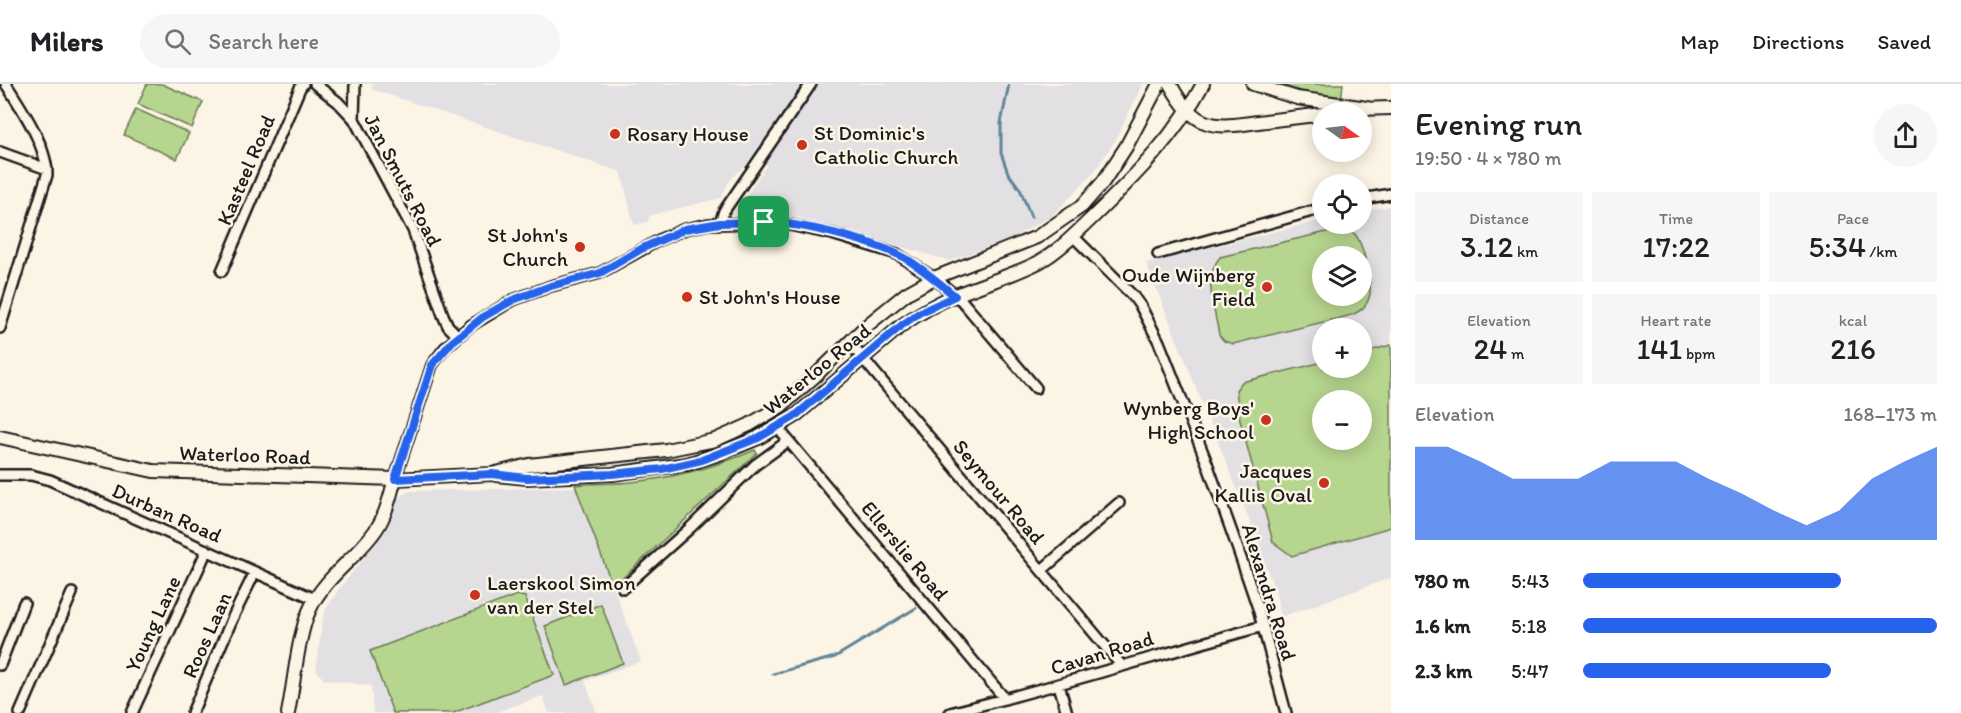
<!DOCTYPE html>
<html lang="en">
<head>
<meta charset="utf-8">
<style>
	:root { --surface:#fff; --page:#f6f6f6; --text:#202124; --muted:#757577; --line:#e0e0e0; --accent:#2563eb }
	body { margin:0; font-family:Itim,sans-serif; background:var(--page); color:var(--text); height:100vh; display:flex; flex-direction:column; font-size:22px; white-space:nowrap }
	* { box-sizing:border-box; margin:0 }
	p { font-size:20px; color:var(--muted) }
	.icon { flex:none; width:33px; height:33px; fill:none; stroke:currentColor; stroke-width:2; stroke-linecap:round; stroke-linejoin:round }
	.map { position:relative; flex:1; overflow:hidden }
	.details { display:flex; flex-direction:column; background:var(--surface); width:570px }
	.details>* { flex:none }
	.needle { width:39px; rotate:104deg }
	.tools { position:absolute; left:1312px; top:18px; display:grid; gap:12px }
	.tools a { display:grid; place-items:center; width:60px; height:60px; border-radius:50%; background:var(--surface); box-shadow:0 3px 15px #0003; font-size:30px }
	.pin { position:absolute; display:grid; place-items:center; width:51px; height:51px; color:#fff; margin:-26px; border-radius:12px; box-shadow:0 3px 9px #0006 }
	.round { display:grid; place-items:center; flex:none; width:63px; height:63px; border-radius:32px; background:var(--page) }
	.headline { display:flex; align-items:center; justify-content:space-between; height:102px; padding:0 24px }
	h1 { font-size:33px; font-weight:600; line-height:45px }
	.stats { display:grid; grid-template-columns:repeat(3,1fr); gap:9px; height:102px; padding:6px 24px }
	.stats div { display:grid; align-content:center; border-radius:0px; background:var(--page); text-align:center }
	.stats b { font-size:30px; font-weight:600 }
	.stats small { font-size:16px; font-weight:400 }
	.stats p { font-size:16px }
	.chart { height:168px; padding:12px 24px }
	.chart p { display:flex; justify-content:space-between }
	.chart svg { width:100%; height:108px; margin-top:6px; fill:var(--accent); opacity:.7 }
	ul { padding:0 24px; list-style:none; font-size:20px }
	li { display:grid; grid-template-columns:96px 72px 1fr; align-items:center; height:45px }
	li i { height:15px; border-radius:8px; background:var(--accent) }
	header { display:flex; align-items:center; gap:36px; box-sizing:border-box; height:84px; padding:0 30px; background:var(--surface); border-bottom:2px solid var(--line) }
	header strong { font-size:28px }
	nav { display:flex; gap:33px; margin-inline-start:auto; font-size:21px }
	.search { width:420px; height:54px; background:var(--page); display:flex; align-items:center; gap:15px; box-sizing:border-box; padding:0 21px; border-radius:33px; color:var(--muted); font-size:22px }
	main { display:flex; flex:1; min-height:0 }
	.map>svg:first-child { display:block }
</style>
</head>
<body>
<header>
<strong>Milers</strong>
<div class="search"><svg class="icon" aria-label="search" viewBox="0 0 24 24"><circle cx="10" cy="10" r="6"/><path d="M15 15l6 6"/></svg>Search here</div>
<nav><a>Map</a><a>Directions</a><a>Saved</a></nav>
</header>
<main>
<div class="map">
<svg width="1391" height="629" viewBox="0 0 1391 629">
	<rect width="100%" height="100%" fill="#fcf5e5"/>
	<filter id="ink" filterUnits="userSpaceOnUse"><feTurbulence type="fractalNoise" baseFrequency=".0167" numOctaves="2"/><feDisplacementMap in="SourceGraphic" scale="12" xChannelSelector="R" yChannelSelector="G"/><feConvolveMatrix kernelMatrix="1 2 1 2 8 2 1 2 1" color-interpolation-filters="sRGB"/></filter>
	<g filter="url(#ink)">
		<!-- built -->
		<path fill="#e3e0e3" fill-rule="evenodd" d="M372,0h771l-28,57 -21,31 -42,44 -42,23 -60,22 -146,-42 -57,-8 -4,-7 1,-5 23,-34 -14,-9 -7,9 -16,15 -9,18 -70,17 -4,7 -13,3 -13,-53 -250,-83z
			M1391,122v372l-110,39 -6,-27 -11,-27 -10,-31 -108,-269 177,-43v4h39v-13zM1323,172h39v40h-39zM1323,244h39v40h-39zM1323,316h39v40h-39z
			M576,403l65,174 -56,20 12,32h-48l-6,-17 -49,17h-121l-2,-27 -48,-7 -7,-9 6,-48 3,-11 14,-22 41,-51 8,-14 6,-19 4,-7 5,-4 8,-3z"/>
		<!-- green -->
		<path fill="#b6d58e" stroke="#697855" stroke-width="1.5" fill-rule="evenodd" d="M147,0h15l41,18 -11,26 -54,-24z
			M1278,0h65l-2,16 -23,-3z
			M136,25l53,24 -12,26 -53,-24z
			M1343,144l12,6c8,10 19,52 14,64 -3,10 -11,15 -21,18l-115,28 -9,-3 -5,-6c-4,-26 -17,-57 1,-78zM1323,172h39v40h-39z
			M1391,261v182l-99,29 -19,-14 -33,-122 -4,-30 6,-8 81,-20v6h39v-15zM1362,316v40h-39v-40z
			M755,366l2,3 -144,134 -38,-102c19,-2 37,-1 56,-3 43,-4 84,-15 124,-32z
			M517,511l8,2 29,78 -101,38h-60l-23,-62z
			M601,520l22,59 -57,22 -21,-59z"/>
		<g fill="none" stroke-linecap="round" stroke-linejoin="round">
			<!-- stream -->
			<path stroke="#608599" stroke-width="3" d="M1009,0l-8,39v30l7,20 12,16 11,28
				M773,590l62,-17 81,-49"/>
			<defs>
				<path id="street" d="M315,0l23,18 16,17 59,111 30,85 5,11 10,10
					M354,35l1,-35
					M0,68l47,17
					M1362,115l29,-5
					M720,139l4,-12 87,-127
					M1073,152l60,60 8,11 18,35 48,121 28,78 23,67 28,105
					M1158,170l165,-46
					M222,187l78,-183 3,-4
					M0,244l47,-153c0,-29 -25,-66 -41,-91
					M849,258l272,323
					M777,343l228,272
					M0,391h31l19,5 265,119
					M395,395l37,-114 13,-17 25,-22 43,-26 38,-14 49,-13 61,-34 24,-10 24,-5 71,-1 52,11 65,20 37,24 28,23 74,87
					M1042,486l77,-67
					M623,504l67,-60 65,-63 33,-24
					M0,581l24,-62
					M1059,601l8,28
					M20,629l52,-120
					M132,629l75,-163
					M192,629l41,-96 22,-45
					M950,629c105,-26 208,-58 313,-87"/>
				<path id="secondary" d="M1170,0c25,45 42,45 88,38 22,-3 43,-5 65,-8
					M1253,0l44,14 70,10
					M1359,25l32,-1
					M0,353l153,34 242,8 97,-5 37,-9 137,-15 49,-10 34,-15 32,-19 34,-30 50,-49 42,-34 27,-15 103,-41 45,-31 21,-24 23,-35 33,-63
					M496,391l31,3 85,-4 75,-10 35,-11 36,-15 36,-21 108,-92c16,-11 33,-21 52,-29 28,-12 58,-20 85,-34 20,-11 37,-29 53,-44 42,-41 84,-83 111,-134
					M288,629c6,-29 10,-79 22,-104 14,-31 46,-51 65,-78 11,-15 15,-35 20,-52"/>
			</defs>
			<!-- street casing -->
			<use href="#street" stroke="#1c1c1c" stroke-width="14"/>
			<!-- secondary casing -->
			<use href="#secondary" stroke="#1c1c1c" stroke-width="16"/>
			<!-- street -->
			<use href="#street" stroke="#fcf5e5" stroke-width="9"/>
			<!-- secondary -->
			<use href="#secondary" stroke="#fcf5e5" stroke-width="12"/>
		</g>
	</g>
	<g fill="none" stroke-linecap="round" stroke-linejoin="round" filter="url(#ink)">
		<defs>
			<path id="route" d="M764,138c37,1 106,18 139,35 18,10 35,25 52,39l-36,17 -17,12 -108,92 -36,21 -56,22 -40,9 -50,5 -85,4 -35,-4 -97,5 37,-114 20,-23 31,-25 30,-17 38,-14 49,-13 43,-25 42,-19 35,-6z"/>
		</defs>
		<!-- route casing -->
		<use href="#route" stroke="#fff" stroke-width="12"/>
		<!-- route -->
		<use href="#route" stroke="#2563eb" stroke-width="8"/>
	</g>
	<!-- markers -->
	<g fill="#c8321e" stroke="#fcf5e5" stroke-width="2">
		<circle cx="615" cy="50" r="6"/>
		<circle cx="802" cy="61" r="6"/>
		<circle cx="580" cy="163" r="6"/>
		<circle cx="1267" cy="203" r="6"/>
		<circle cx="687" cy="213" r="6"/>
		<circle cx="1266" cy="336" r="6"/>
		<circle cx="1324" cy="399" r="6"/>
		<circle cx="475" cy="511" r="6"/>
	</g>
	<g text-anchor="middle" stroke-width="5" stroke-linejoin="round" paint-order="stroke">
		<!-- poi labels -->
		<g font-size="21" fill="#1c1c1c" stroke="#fcf5e5" text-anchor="start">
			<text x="814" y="56">St Dominic's<tspan x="814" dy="24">Catholic Church</tspan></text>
			<text x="627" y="57">Rosary House</text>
			<text x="568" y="158" text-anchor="end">St John's<tspan x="568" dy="24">Church</tspan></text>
			<text x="1255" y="198" text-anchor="end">Oude Wijnberg<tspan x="1255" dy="24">Field</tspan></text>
			<text x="699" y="220">St John's House</text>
			<text x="1254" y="331" text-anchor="end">Wynberg Boys'<tspan x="1254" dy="24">High School</tspan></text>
			<text x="1312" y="394" text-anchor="end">Jacques<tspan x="1312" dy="24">Kallis Oval</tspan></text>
			<text x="487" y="506">Laerskool Simon<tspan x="487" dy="24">van der Stel</tspan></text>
		</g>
		<!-- street labels -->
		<g font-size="21" fill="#1c1c1c" stroke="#fcf5e5">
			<text transform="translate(246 86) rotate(-67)" y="7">Kasteel Road</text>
			<text transform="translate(403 96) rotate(63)" y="7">Jan Smuts Road</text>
			<text transform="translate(817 285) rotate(-39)" y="7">Waterloo Road</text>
			<text transform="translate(245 371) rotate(2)" y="7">Waterloo Road</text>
			<text transform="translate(999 408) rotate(50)" y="7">Seymour Road</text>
			<text transform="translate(167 429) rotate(24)" y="7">Durban Road</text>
			<text transform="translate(905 467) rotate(50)" y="7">Ellerslie Road</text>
			<text transform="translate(1269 508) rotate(73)" y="7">Alexandra Road</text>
			<text transform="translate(153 540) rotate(-65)" y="7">Young Lane</text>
			<text transform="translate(207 551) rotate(-66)" y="7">Roos Laan</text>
			<text transform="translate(1102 569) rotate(-17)" y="7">Cavan Road</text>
		</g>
	</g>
</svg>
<div class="tools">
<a><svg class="needle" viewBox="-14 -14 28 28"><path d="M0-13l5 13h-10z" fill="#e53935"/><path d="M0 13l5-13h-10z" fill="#757577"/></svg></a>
<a><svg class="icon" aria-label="locate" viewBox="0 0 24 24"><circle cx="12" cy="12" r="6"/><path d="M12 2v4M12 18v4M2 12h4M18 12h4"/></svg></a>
<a><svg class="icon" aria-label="layers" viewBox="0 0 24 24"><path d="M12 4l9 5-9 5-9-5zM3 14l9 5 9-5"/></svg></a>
<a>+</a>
<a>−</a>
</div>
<div class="pin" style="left:764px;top:138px;background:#1e9e55"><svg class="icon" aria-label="arrive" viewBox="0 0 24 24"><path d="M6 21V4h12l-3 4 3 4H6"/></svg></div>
</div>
<section class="details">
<div class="headline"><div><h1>Evening run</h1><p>19:50 · 4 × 780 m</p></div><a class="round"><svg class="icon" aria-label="share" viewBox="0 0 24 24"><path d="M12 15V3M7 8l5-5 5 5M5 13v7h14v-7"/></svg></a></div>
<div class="stats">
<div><p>Distance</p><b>3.12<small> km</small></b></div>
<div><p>Time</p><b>17:22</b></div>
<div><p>Pace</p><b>5:34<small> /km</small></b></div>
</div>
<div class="stats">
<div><p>Elevation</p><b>24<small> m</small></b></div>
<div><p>Heart rate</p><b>141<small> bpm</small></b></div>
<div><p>kcal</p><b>216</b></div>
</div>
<div class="chart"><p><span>Elevation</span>168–173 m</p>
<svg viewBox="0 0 160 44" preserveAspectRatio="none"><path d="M0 44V6L10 6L20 12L30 19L40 19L50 19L60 12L70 12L80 12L90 19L100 25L110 32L120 38L130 32L140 19L150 12L160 6V44z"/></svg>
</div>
<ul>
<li><b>780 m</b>5:43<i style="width:73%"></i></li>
<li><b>1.6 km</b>5:18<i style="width:100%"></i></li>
<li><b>2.3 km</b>5:47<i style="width:70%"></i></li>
</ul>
</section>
</main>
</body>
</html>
